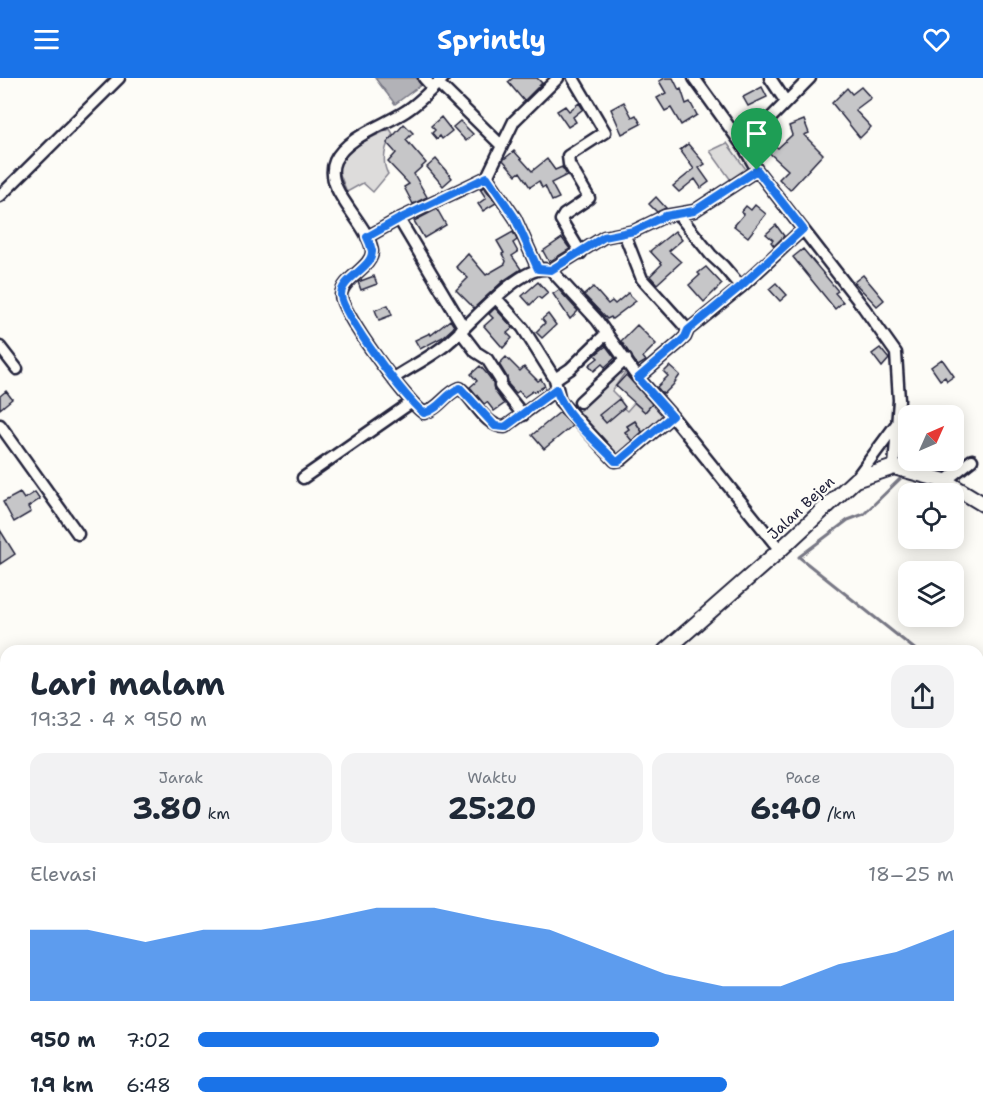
<!DOCTYPE html>
<html lang="id">
<head>
<meta charset="utf-8">
<style>
	:root { --surface:#fff; --page:#f2f2f3; --text:#1f2937; --muted:#747a83; --accent:#1a73e8 }
	body { margin:0; font-family:"Shantell Sans",sans-serif; background:var(--page); color:var(--text); height:100vh; display:flex; flex-direction:column; font-size:22px; white-space:nowrap }
	* { box-sizing:border-box; margin:0 }
	p { font-size:20px; color:var(--muted) }
	.icon { flex:none; width:33px; height:33px; fill:none; stroke:currentColor; stroke-width:2; stroke-linecap:round; stroke-linejoin:round }
	.map { position:relative; flex:1; overflow:hidden }
	.panel { position:absolute; left:0px; top:567px; width:984px; height:476px; display:flex; flex-direction:column; background:var(--surface); border-radius:18px 18px 0 0; box-shadow:0 3px 15px #0003 }
	.panel>* { flex:none }
	.needle { width:39px; rotate:45deg }
	.buttons { position:absolute; left:898px; top:327px; display:grid; gap:12px }
	.buttons a { display:grid; place-items:center; width:66px; height:66px; border-radius:12px; background:var(--surface); box-shadow:0 3px 15px #0003; font-size:30px }
	.pin { position:absolute; display:grid; place-items:center; width:51px; height:51px; color:#fff; margin:-62px -26px; border-radius:50% 50% 50% 0; rotate:-45deg; box-shadow:0 0 6px #0007 }
	.pin .icon { rotate:45deg }
	.round { display:grid; place-items:center; flex:none; width:63px; height:63px; border-radius:18px; background:var(--page) }
	.head { display:flex; align-items:center; justify-content:space-between; height:102px; padding:0 30px }
	h1 { font-size:33px; font-weight:700; line-height:45px }
	.stats { display:grid; grid-template-columns:repeat(3,1fr); gap:9px; height:102px; padding:6px 30px }
	.stats div { display:grid; align-content:center; border-radius:15px; background:var(--page); text-align:center }
	.stats b { font-size:30px; font-weight:700 }
	.stats small { font-size:16px; font-weight:400 }
	.stats p { font-size:16px }
	.chart { height:168px; padding:12px 30px }
	.chart p { display:flex; justify-content:space-between }
	.chart svg { width:100%; height:108px; margin-top:6px; fill:var(--accent); opacity:.7 }
	ul { padding:0 30px; list-style:none; font-size:20px }
	li { display:grid; grid-template-columns:96px 72px 1fr; align-items:center; height:45px }
	li i { height:15px; border-radius:8px; background:var(--accent) }
	header { display:flex; justify-content:space-between; align-items:center; height:78px; padding:0 30px; background:var(--accent); color:#fff; font-size:27px; font-weight:700 }
	.map>svg:first-child { display:block }
</style>
</head>
<body>
<header><svg class="icon" aria-label="menu" viewBox="0 0 24 24"><path d="M4 6h16M4 12h16M4 18h16"/></svg>Sprintly<svg class="icon" aria-label="heart" viewBox="0 0 24 24"><path d="M12 20l-8-8c-3-5 5-10 8-4 3-6 11-1 8 4z"/></svg></header>
<div class="map">
<svg width="983" height="1042" viewBox="0 0 983 1042">
	<rect width="100%" height="100%" fill="#fdfcf7"/>
	<filter id="ink" filterUnits="userSpaceOnUse"><feTurbulence type="fractalNoise" baseFrequency=".0167" numOctaves="2"/><feDisplacementMap in="SourceGraphic" scale="12" xChannelSelector="R" yChannelSelector="G"/><feConvolveMatrix kernelMatrix="1 2 1 2 8 2 1 2 1" color-interpolation-filters="sRGB"/></filter>
	<g filter="url(#ink)">
		<!-- green -->
		<path fill="#dddcdb" stroke="#807f8b" stroke-width="1.5" d="M390,51l3,5c-8,11 -12,28 -5,40l-15,18 -10,-9 -16,9 -10,-25c10,-20 34,-29 53,-38z
			M727,65l21,29 -15,11 -23,-32z
			M627,287l2,2 -17,24 9,9 -3,3 9,8 7,-8 11,9 12,-13 11,17 -22,20 -11,-15 -8,5 2,3 -4,3 9,12 -17,16 -43,-44z"/>
		<!-- water -->
		<path fill="#b2b2b7" stroke="#787885" stroke-width="1.5" d="M375,0h43l4,6 -27,20z"/>
		<g fill="none" stroke-linecap="round" stroke-linejoin="round">
			<!-- stream -->
			<path stroke="#787885" stroke-width="3" d="M903,398l-39,38 -16,6 -49,37 118,94
				M494,1042l3,-6"/>
		</g>
		<!-- building -->
		<path fill="#c6c6c8" stroke="#22223b" stroke-width="1.5" d="M513,0h24l5,5 -18,18 -16,-19z
			M665,0h8l6,12 2,-1 5,15 4,-2 7,13 -16,10 -10,-17 -6,3 -8,-13 9,-5 -7,-12z
			M762,9l5,10 -19,9 -5,-9z
			M861,9l10,11 -16,12 16,17 -11,11 -28,-35 15,-15 5,6z
			M624,24l8,15 4,-2 5,9 -19,10 -11,-25z
			M579,25l4,6 -10,8 3,5 -8,5 -11,-16 8,-5 4,5z
			M751,36l5,7 -10,9 -6,-6z
			M441,39l11,14 -10,8 -2,-3 -3,3 -5,-6 3,-3 -4,-4z
			M804,42l5,13 -5,2 19,19 -33,36 -11,-11 9,-9 -24,-22 6,-6 8,6 14,-13 -3,-9z
			M460,43l13,13 -7,7 -13,-14z
			M404,46l9,9 -7,7 20,23 -12,11 13,23 -14,7 -9,-17 5,-3 -21,-22 8,-9 -9,-10z
			M688,66l17,20 -6,4 10,14 -8,6 -6,-9 -16,13 -6,-6 21,-17 -14,-19z
			M514,73l18,20 15,-12 8,11 7,-3 5,8 -16,8 8,15 -7,3 -7,-15 -3,2 -3,-7 -9,6 -10,-15 -4,3 -13,-15z
			M436,81l16,19 -9,8 -16,-19z
			M484,109l12,16 -13,8 -5,-7 8,-6 -6,-9z
			M656,119l10,11 -9,4 -8,-8z
			M755,127l11,9 -18,23 -14,-11 10,-12 -3,-2 5,-6 5,4z
			M437,131l9,16 -22,13 -10,-17z
			M776,147l8,11 -10,10 -3,-4 2,-2 -7,-6z
			M675,153l7,9 -13,11 12,11 -24,22 -7,-8 12,-12 -12,-13z
			M513,154l4,8 -4,3 5,9 -6,4 9,13 -18,12 -29,27 -18,-18 12,-12 -12,-11 12,-13 18,21 19,-11 1,-3 -4,-7 2,-1 -7,-12z
			M562,160l8,11 -21,13 -6,-11z
			M803,171l35,42 -3,2 8,9 -8,7 -42,-52z
			M706,189l16,17 -18,18 -15,-17 11,-10 -2,-2z
			M863,197l21,25 -7,6 -23,-24z
			M374,198l3,8 -16,6 -3,-8z
			M538,204l10,11 -7,6 -3,-2 -8,8 -8,-9z
			M776,205l11,12 -7,6 -11,-12z
			M593,209l15,17 4,-3 3,3 13,-11 8,8 -24,18 -1,-2 -4,2 -23,-24z
			M559,212l19,21 -8,8 -17,-25z
			M388,227l4,10 -13,5 -4,-10z
			M495,230l18,20 -6,5 5,5 -9,10 -19,-22 9,-8 -4,-4z
			M548,236l8,11 -14,13 -6,-6 9,-9 -3,-4z
			M450,242l4,6 -1,2 -10,9 -23,12 -5,-9 15,-7 1,2z
			M637,247l19,19 -13,13 3,4 -8,5 -17,-25z
			M606,268l9,12 -10,9 -3,-3 -8,7 -5,-6 9,-7 -3,-3z
			M880,270l9,11 -7,8 -10,-13z
			M506,279l14,14 4,-4 14,14 3,-2 4,7 -11,6 -1,-1 -9,6 -5,-6 -3,2 -8,-9 -1,-7 -8,-13z
			M942,281l12,17 -7,5 -2,-4 -5,3 -9,-13z
			M480,288l7,8 6,8 1,8 10,14 -10,7 -7,-9 -3,2 -14,-17 7,-6 -6,-7z
			M670,288l10,9 -7,10 -9,9 -2,-1 -5,-6 11,-11 -4,-4z
			M626,297l26,29 -7,8 -29,-26z
			M6,313l6,8 -12,10v-13z
			M619,321l6,8 -19,16 -7,-8z
			M560,334l12,14 -28,23 -12,-14z
			M635,343l7,11 -10,9 -7,-9 4,-3 -2,-3z
			M35,414l5,7 -12,8 3,5 -17,10 -11,-20 17,-9 4,6z
			M0,452l15,24 -15,10z"/>
		<g fill="none" stroke-linecap="round" stroke-linejoin="round">
			<defs>
				<path id="street" d="M424,0l9,10
					M443,0c-11,11 -24,25 -37,33 -21,14 -60,26 -71,50 -13,29 34,62 37,90 1,16 -30,27 -31,44 -1,16 68,110 83,118 15,-4 22,-20 36,-25 14,11 25,39 45,39l52,-38
					M573,0l32,54 -37,24 1,8 20,34 -25,17 -3,5 20,33
					M694,0l49,68 14,24 107,138 32,45 3,47 -5,67
					M770,0l16,24
					M438,5l64,63
					M743,68l67,-68
					M757,92l-63,41 -29,5 -31,15 -30,6 -53,33 46,50 38,54 37,42 108,134
					M0,118l119,-118
					M678,136l33,41 12,11 18,21
					M399,141l65,109
					M624,155l18,46 46,51
					M367,159l32,-18 88,-42
					M538,191l-23,-51 -28,-41 27,-56 44,-43
					M496,220l27,30 32,51 15,-10 37,-36
					M460,253l16,21 11,7 14,22 -1,5 23,29
					M0,269l17,22
					M394,300c18,-12 39,-22 55,-36 22,-18 68,-74 96,-73
					M638,300l42,-36 5,-5 3,-7 53,-43 62,-58
					M555,301l5,22 55,60 6,-1 51,-44
					M580,324l46,-43
					M0,347l78,109
					M303,400l109,-76
					M855,402l43,-58
					M945,403l27,-21
					M978,724l5,7
					M978,764l5,-3
					M978,856l5,-3
					M978,998l5,6
					M624,1036l7,6
					M723,1036l4,6
					M218,1042l8,-6
					M365,1042l5,-6
					M593,1042l5,-6
					M734,1042l7,-6"/>
				<path id="secondary" d="M665,573l115,-101 75,-70 39,-13 51,14 38,23
					M129,1042l5,-6"/>
				<path id="primary" d="M0,899l6,5
					M158,1036l5,6"/>
			</defs>
			<!-- street casing -->
			<use href="#street" stroke="#22223b" stroke-width="15"/>
			<!-- secondary casing -->
			<use href="#secondary" stroke="#22223b" stroke-width="18"/>
			<!-- primary casing -->
			<use href="#primary" stroke="#22223b" stroke-width="21"/>
			<!-- street -->
			<use href="#street" stroke="#fdfcf7" stroke-width="10"/>
			<!-- secondary -->
			<use href="#secondary" stroke="#fdfcf7" stroke-width="14"/>
			<!-- primary -->
			<use href="#primary" stroke="#fdfcf7" stroke-width="16"/>
		</g>
	</g>
	<g fill="none" stroke-linecap="round" stroke-linejoin="round" filter="url(#ink)">
		<defs>
			<path id="route" d="M757,92l46,59 -62,57 -53,44 -3,7 -5,5 -42,36 34,38 -53,45h-4c-19,-20 -50,-45 -59,-72l-51,38 -10,-1 -35,-38c-14,5 -21,22 -36,25 -15,-9 -83,-100 -83,-118 0,-17 32,-27 31,-44 -1,-5 -3,-10 -5,-14l32,-18 88,-42 28,41 23,51 13,1 53,-33 30,-6 31,-15 29,-5z"/>
		</defs>
		<!-- route casing -->
		<use href="#route" stroke="#fff" stroke-width="12"/>
		<!-- route -->
		<use href="#route" stroke="#1a73e8" stroke-width="8"/>
	</g>
	<g text-anchor="middle" stroke-width="4.5" stroke-linejoin="round" paint-order="stroke">
		<!-- street labels -->
		<g font-size="15" fill="#22223b" stroke="#fdfcf7">
			<text transform="translate(801 430) rotate(-43)" y="5">Jalan Bejen</text>
		</g>
	</g>
</svg>
<div class="buttons">
<a><svg class="needle" viewBox="-14 -14 28 28"><path d="M0-13l5 13h-10z" fill="#e53935"/><path d="M0 13l5-13h-10z" fill="#747a83"/></svg></a>
<a><svg class="icon" aria-label="locate" viewBox="0 0 24 24"><circle cx="12" cy="12" r="6"/><path d="M12 2v4M12 18v4M2 12h4M18 12h4"/></svg></a>
<a><svg class="icon" aria-label="layers" viewBox="0 0 24 24"><path d="M12 4l9 5-9 5-9-5zM3 14l9 5 9-5"/></svg></a>
</div>
<div class="pin" style="left:757px;top:92px;background:#1e9e55"><svg class="icon" aria-label="arrive" viewBox="0 0 24 24"><path d="M6 21V4h12l-3 4 3 4H6"/></svg></div>
<section class="panel">
<div class="head"><div><h1>Lari malam</h1><p>19:32 · 4 × 950 m</p></div><a class="round"><svg class="icon" aria-label="share" viewBox="0 0 24 24"><path d="M12 15V3M7 8l5-5 5 5M5 13v7h14v-7"/></svg></a></div>
<div class="stats">
<div><p>Jarak</p><b>3.80<small> km</small></b></div>
<div><p>Waktu</p><b>25:20</b></div>
<div><p>Pace</p><b>6:40<small> /km</small></b></div>
</div>
<div class="chart"><p><span>Elevasi</span>18–25 m</p>
<svg viewBox="0 0 160 44" preserveAspectRatio="none"><path d="M0 44V15L10 15L20 20L30 15L40 15L50 11L60 6L70 6L80 11L90 15L100 24L110 33L120 38L130 38L140 29L150 24L160 15V44z"/></svg>
</div>
<ul>
<li><b>950 m</b>7:02<i style="width:61%"></i></li>
<li><b>1.9 km</b>6:48<i style="width:70%"></i></li>
</ul>
</section>
</div>
</body>
</html>
